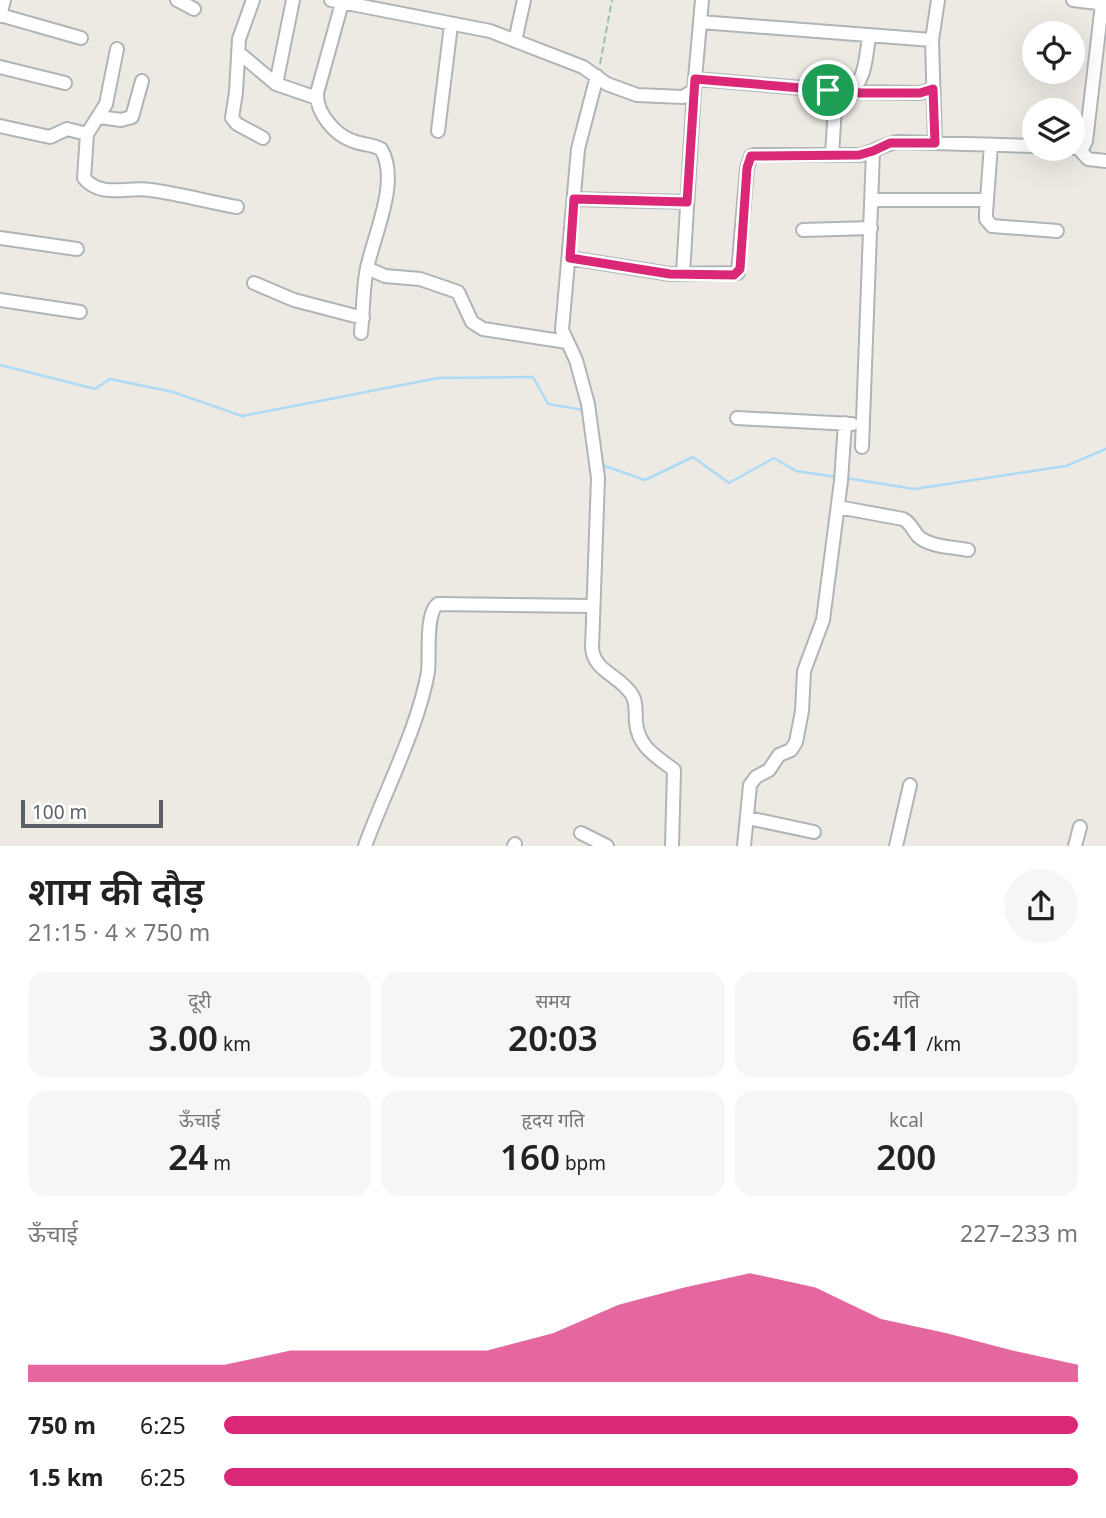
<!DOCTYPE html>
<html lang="hi">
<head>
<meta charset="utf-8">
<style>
	:root { --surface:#fff; --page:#f6f6f6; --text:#222; --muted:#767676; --accent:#db2777 }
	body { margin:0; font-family:"Noto Sans","Noto Sans Devanagari",sans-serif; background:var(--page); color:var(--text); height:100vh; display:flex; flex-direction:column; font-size:26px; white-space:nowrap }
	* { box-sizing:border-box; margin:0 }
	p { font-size:23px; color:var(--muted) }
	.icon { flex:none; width:38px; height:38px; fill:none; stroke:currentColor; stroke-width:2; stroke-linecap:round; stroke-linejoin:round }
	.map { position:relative; height:846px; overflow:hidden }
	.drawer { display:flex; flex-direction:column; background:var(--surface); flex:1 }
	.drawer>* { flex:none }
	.tools { position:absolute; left:1022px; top:21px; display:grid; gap:14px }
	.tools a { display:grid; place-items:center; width:63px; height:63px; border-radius:50%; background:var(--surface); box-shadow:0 7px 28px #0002; font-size:35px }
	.scale { position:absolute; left:21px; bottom:18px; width:142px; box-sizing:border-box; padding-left:7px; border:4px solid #5c5f63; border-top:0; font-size:19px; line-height:24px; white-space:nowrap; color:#5c5f63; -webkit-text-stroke:5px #fff; paint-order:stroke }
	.pin { position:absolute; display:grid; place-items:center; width:60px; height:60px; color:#fff; margin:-30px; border:4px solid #fff; border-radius:50%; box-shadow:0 2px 7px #0007 }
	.round { display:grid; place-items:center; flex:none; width:74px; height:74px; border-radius:37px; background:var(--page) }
	.summary { display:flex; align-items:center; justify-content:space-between; height:119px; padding:0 28px }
	h1 { font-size:38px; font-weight:600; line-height:52px }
	.stats { display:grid; grid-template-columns:repeat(3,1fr); gap:10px; height:119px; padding:7px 28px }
	.stats div { display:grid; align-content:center; border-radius:18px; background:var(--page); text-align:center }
	.stats b { font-size:35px; font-weight:600 }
	.stats small { font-size:19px; font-weight:400 }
	.stats p { font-size:19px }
	.chart { height:196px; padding:14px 28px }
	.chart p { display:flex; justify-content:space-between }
	.chart svg { width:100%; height:126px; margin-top:7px; fill:var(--accent); opacity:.7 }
	ul { padding:0 28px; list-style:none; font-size:23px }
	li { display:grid; grid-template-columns:112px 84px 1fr; align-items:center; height:52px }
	li i { height:18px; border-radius:9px; background:var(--accent) }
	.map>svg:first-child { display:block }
</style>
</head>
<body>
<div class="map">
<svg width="1106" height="846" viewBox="0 0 1106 846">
	<rect width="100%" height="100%" fill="#edeae4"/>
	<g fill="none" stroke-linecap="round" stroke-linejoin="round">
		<!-- stream -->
		<path stroke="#addaf4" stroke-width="2.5" d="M0,365l95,24 15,-10 63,13 69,24 196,-38 95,-1 15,27 36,6
			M602,465l43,15 48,-23 36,26 45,-25 22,13 40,6
			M846,478l68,11 152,-23 40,-17"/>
		<defs>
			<path id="minor" d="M177,0l17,9
				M253,0l-14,39 -3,53 -4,26 5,6 26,14
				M331,0l159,31 93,36 24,17 30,11 46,2 11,-7 8,-90
				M1073,0l33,4
				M342,3l-25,90c-1,20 18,42 36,48 10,4 19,3 28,8 20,33 -9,89 -15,124 -3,19 -3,40 -5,60
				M0,15l81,23
				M0,16l4,-16
				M700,22l232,18
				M515,41l9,-41
				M238,52l38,32 41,14
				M0,67l65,16
				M597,76l-19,73 -16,181 14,30 12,44 10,74 -6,170c2,24 28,27 40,47 5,7 3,18 4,27 2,25 20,34 38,48l-2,76
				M696,79l152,13c18,-9 18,-38 21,-55
				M276,84l17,-84
				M848,92l72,1 13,-4
				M99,117l22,3 11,-3 10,-36
				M0,126l50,11 17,-8 20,5 -3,44c17,21 46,8 67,12 29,4 58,12 86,17
				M438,131l13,-106
				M87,134l19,-30 11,-55
				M935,143l-3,-103 6,-40
				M991,145l-5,68v6l6,7 65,5
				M1073,148l10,-1 3,-6 16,-137
				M1079,149l9,10 18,2
				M832,155l4,-64
				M574,199l113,3
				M872,200h114
				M803,230l68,-2
				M0,238l77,11
				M570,258l100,16 68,-1 9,-105 4,-12 3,-1h105c15,-2 24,-12 40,-13l135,4
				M367,268l18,8 35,3 38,13 14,30 11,7 84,13
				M683,274l11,-184
				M254,283l40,17 69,18
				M0,300l80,12
				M737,418l115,6
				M862,447l11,-296
				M838,507l65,12c8,4 9,10 15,17 11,11 35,11 50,14
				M748,818l66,14
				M581,833l26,13
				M365,846c20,-55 53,-118 63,-174 2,-17 -3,-59 10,-68l154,2
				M514,846l1,-2
				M744,846l6,-61 6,-8 13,-7 10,-15 12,-5 5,-8 6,-31 2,-40 19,-51 18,-139 4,-58
				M896,846l14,-61
				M1075,846l5,-19"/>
		</defs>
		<!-- minor casing -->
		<use href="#minor" stroke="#b1b4b7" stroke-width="16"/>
		<!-- path -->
		<path stroke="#9dc1a5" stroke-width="2" stroke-dasharray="7 3.5" stroke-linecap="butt" d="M600,64l12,-64"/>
		<!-- minor -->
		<use href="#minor" stroke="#fff" stroke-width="12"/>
	</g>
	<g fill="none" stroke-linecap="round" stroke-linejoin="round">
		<defs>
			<path id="route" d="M695,79l166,14h59l13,-4 2,54h-45l-17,8 -14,4 -108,1 -4,12 -7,101 -6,6 -64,-1 -100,-16 4,-59 113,3z"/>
		</defs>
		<!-- route casing -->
		<use href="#route" stroke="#fff" stroke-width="14"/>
		<!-- route -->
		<use href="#route" stroke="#db2777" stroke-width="9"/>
	</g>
</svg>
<div class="tools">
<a><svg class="icon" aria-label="locate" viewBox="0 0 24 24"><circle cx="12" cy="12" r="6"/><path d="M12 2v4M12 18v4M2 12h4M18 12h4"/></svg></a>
<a><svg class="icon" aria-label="layers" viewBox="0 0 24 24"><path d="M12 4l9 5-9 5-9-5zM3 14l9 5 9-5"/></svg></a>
</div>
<div class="scale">100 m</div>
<div class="pin" style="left:828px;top:90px;background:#1e9e55"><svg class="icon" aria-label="arrive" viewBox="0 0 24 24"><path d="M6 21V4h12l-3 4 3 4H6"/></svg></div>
</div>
<section class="drawer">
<div class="summary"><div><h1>शाम की दौड़</h1><p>21:15 · 4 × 750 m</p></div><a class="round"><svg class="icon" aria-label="share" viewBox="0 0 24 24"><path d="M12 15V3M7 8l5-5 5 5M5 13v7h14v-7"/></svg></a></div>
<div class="stats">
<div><p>दूरी</p><b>3.00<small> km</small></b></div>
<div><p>समय</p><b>20:03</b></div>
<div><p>गति</p><b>6:41<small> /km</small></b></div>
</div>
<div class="stats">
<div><p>ऊँचाई</p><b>24<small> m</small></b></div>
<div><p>हृदय गति</p><b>160<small> bpm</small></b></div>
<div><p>kcal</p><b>200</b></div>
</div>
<div class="chart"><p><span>ऊँचाई</span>227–233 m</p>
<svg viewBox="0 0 160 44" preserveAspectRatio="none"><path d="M0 44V38L10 38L20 38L30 38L40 33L50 33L60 33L70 33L80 27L90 17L100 11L110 6L120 11L130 22L140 27L150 33L160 38V44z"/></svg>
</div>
<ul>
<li><b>750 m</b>6:25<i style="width:100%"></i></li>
<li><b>1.5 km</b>6:25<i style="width:100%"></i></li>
</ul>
</section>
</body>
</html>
